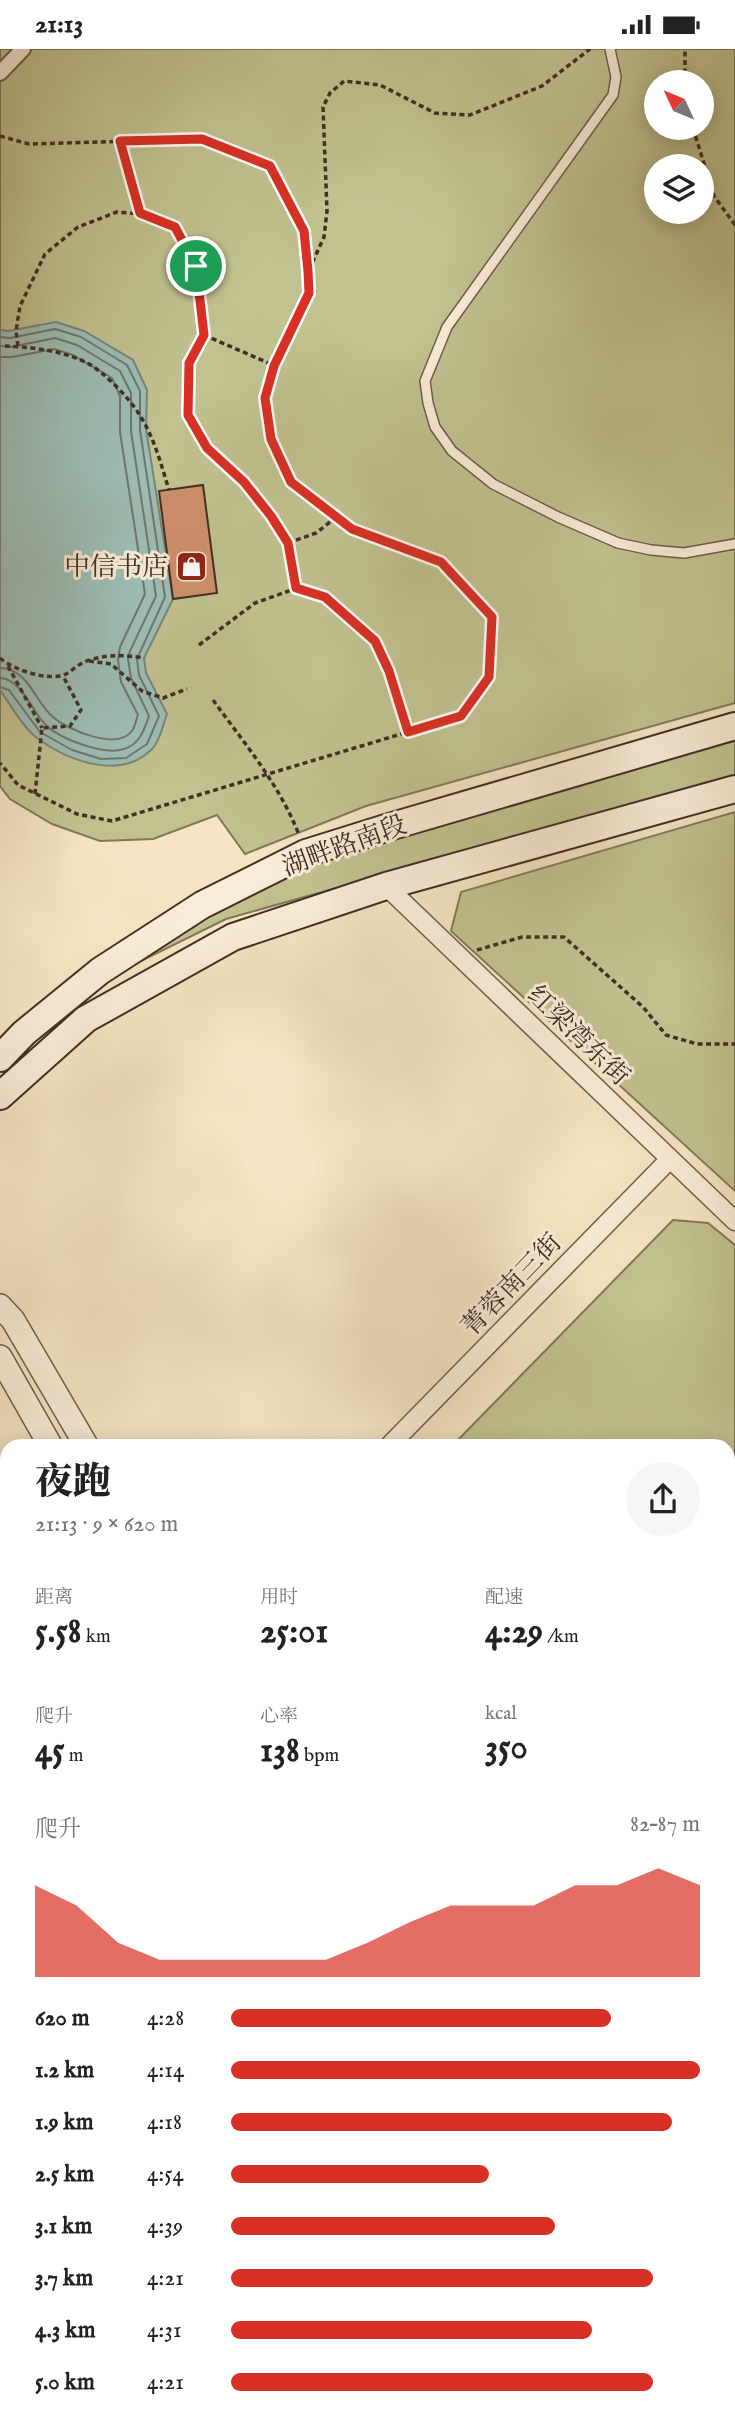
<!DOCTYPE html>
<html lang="zh">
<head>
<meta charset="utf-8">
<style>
	:root { --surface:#fff; --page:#f6f6f6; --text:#222; --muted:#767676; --accent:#d93025 }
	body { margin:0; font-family:"IM FELL English","Noto Serif SC",serif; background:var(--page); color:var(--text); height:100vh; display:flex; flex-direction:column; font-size:26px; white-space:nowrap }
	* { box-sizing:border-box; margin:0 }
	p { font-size:23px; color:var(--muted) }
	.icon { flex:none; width:38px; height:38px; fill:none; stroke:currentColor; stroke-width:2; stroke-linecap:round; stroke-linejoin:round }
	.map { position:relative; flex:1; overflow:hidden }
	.side { position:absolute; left:0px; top:1390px; width:735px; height:989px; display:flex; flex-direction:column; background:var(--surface); border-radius:21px 21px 0 0; box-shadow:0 4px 18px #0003 }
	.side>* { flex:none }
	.needle { width:46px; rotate:314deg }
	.tools { position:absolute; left:644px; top:21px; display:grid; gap:14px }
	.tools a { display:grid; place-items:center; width:70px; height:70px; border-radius:50%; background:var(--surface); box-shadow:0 4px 18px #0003; font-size:35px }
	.pin { position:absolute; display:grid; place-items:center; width:60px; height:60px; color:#fff; margin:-30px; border:4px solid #fff; border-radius:50%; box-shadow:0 2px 7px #0007 }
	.round { display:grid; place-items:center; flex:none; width:74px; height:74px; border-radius:37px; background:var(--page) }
	.summary { display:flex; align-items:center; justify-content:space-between; height:119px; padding:0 35px }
	h1 { font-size:38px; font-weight:800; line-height:52px }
	.metrics { display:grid; grid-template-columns:repeat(3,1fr); gap:10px; height:119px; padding:7px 35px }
	.metrics div { display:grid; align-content:center }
	.metrics b { font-size:35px; font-weight:800 }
	.metrics small { font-size:19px; font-weight:400 }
	.metrics p { font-size:19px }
	.chart { height:196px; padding:14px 35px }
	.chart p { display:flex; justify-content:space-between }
	.chart svg { width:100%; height:126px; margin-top:7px; fill:var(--accent); opacity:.7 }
	ul { padding:0 35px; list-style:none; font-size:23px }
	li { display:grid; grid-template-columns:112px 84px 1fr; align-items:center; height:52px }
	li i { height:18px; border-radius:9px; background:var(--accent) }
	.status { display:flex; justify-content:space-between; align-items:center; height:49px; padding:0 35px; background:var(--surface); direction:ltr }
	.status svg { height:19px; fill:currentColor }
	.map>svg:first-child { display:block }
</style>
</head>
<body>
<div class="status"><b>21:13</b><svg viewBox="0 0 49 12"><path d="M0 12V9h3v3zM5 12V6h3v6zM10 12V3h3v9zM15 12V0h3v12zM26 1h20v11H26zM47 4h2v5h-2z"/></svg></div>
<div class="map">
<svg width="735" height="2378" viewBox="0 0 735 2378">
	<rect width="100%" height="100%" fill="#f6e4c2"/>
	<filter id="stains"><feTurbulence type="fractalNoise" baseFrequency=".00286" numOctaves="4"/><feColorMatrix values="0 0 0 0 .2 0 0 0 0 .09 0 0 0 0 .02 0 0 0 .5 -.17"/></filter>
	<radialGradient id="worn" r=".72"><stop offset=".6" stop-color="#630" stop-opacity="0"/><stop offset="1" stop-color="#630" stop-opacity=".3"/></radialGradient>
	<!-- green -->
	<path fill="#c1c290" stroke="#81785a" stroke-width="2" fill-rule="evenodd" d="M0,0h735v654l-369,103 -121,48 -28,-39 -64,24 -53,2 -48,-17 -42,-25 -10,-13zM656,33h46v46h-46zM656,117h46v46h-46z
		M735,684v43l-509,143 -99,49 -3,-7 176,-96z
		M735,763v379l-284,-260 10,-39z
		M673,1171l35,3 27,22v889l-6,6 -1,-695h-275z"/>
	<!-- water -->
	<path fill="#9dbeb6" stroke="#78847c" stroke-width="2" d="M56,273l28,9 49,29 14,30 -1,39 27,170 -29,59 2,15 21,41c-4,10 -7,28 -15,35 -31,32 -84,12 -115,-11 -13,-9 -27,-34 -37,-48v-360l8,1z"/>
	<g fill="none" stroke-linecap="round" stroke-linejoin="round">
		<!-- shore -->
		<path stroke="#6f766e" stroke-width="2" d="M0,288l10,1 45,-9 26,8 46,28 13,26v39l25,167 -28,62 2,16 20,41 -12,28 -21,14 -25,1 -29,-9 -32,-18 -31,-42 -9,-3
			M0,297l11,1 44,-9 22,7 43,26 11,22v38l25,165 -26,55 -2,8 3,19 18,38c-5,14 -9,28 -25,33 -20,7 -67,-11 -80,-26 -13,-14 -23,-44 -44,-45
			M0,308h12l42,-8 19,6 39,23 8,18v36l25,162 -25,53 -2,13 3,22 17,33c-2,5 -3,12 -6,16 -15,20 -64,-1 -79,-14 -19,-16 -24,-48 -53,-49"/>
	</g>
	<!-- building -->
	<path fill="#cf8f6d" stroke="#412e25" stroke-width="2" d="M203,436l14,108 -44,6 -14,-108z"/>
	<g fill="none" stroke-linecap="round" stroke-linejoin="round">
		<defs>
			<path id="service" d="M610,0l6,28 -3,18 -166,232 -22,54 3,22 7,24 17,24 41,33 65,33 60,26 33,7 33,3 51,-9"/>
			<path id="pedestrian" d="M0,24l23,-24"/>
			<path id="minor" d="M386,837l349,335
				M390,1396l280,-286
				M0,1802l7,-7"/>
			<path id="tertiary" d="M0,1257l13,14 73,125
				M0,1308l50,88
				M728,2123l7,-7
				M728,2153l7,-7
				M0,2346l7,7
				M26,2371l7,7
				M482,2378l6,-7
				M513,2378l6,-7"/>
			<path id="secondary" d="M0,1009l24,-25 76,-62 102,-66 104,-52 83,-26 346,-101
				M0,1047l86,-77 147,-82 153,-51 349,-97"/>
		</defs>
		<!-- service casing -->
		<use href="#service" stroke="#6e5c4c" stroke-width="12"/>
		<!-- pedestrian casing -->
		<use href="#pedestrian" stroke="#6e5c4c" stroke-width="18"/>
		<!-- minor casing -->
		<use href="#minor" stroke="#6e5c4c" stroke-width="21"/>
		<!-- tertiary casing -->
		<use href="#tertiary" stroke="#6e5c4c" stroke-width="26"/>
		<!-- secondary casing -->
		<use href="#secondary" stroke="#412e25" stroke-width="30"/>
		<!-- path -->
		<path stroke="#412e25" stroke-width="3.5" stroke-dasharray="5 3.5" stroke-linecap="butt" d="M685,33v-33
			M693,79l21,68 21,29
			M0,87l29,8 173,-5 68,27 34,65 4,40 1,22 -36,73 -8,32 6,41 20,43 61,47 89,33 51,55 -3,60 -28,39 -349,105 -35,-7 -59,-29 -18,-22
			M120,92l20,73
			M309,221l15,-33 3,-26 -4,-104 7,-14 14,-12 36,4 55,28 35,2 72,-29 48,-37
			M204,286l69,30
			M5,297c27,1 60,5 84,18 16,9 41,35 50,50 15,23 22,50 30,76
			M18,297l-2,-15 4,-25 25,-52 33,-27 39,-15 23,2 35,13 21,39 8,69 -15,28 -1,52 19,33 37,34 27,34 17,27 9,45
			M288,494l28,-10 19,-15
			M199,596l56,-42 42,-15 28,9 50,44 14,30 19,61
			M0,609c14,12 49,24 66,16 8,-5 15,-12 24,-14 19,-6 35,-5 54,-2
			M89,612l22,3 31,27 21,7 24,-9
			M8,617l34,62
			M213,651c31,43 67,85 86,135
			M35,745l7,-66 28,-2 11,-16 -18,-34
			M477,901l45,-13h42l79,70 23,28 31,9h38"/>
		<!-- service -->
		<use href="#service" stroke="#f9edd7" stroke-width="9"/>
		<!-- pedestrian -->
		<use href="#pedestrian" stroke="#f9edd7" stroke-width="14"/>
		<!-- minor -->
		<use href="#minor" stroke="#f9edd7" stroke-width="18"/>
		<!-- tertiary -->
		<use href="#tertiary" stroke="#f9edd7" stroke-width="23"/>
		<!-- secondary -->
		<use href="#secondary" stroke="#f9edd7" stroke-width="26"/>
	</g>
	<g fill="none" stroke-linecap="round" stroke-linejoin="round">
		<defs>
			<path id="route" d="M202,90l68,27 34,65 4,40 1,22 -35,73 -9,32 6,41 20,43 61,47 89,33 51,55 -3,60 -28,39 -53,16 -19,-61 -14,-30 -50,-44 -29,-9 -8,-45 -17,-27 -27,-34 -37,-34 -19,-33 1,-52 15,-28 -8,-69 -21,-39 -35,-14 -20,-72z"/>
		</defs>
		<!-- route casing -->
		<use href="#route" stroke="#fff" stroke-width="14"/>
		<!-- route -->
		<use href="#route" stroke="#d93025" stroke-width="9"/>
	</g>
	<!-- icons -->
	<defs>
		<symbol id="shop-square" viewBox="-11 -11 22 22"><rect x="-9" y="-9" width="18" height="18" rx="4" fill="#8f2418" stroke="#f9edd7"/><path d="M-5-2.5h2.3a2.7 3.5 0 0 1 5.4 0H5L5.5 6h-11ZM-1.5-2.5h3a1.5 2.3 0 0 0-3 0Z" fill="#fff"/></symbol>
	</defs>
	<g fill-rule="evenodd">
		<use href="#shop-square" x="174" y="500" width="35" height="35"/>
	</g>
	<g text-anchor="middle" stroke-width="6" stroke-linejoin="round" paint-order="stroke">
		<!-- poi labels -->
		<g font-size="26" fill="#412e25" stroke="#f9edd7" text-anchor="end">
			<text x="168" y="526">中信书店</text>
		</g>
		<!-- street labels -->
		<g font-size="26" fill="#412e25" stroke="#f9edd7">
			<text transform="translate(344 796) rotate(-20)" y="9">湖畔路南段</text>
			<text transform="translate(579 986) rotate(44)" y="9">红梁湾东街</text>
			<text transform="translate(511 1235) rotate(-46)" y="9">菁蓉南三街</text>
		</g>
	</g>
	<rect width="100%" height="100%" filter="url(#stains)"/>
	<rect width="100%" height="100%" fill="url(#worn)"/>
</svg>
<div class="tools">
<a><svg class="needle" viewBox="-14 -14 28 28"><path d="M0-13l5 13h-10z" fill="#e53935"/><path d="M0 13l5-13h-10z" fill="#767676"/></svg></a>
<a><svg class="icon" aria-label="layers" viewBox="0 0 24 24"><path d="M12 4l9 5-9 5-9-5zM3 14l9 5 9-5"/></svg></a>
</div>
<div class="pin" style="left:196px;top:217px;background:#1e9e55"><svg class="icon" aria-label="arrive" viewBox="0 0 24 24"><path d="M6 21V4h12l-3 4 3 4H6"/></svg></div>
<section class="side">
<div class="summary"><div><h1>夜跑</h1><p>21:13 · 9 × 620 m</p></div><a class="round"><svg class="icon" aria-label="share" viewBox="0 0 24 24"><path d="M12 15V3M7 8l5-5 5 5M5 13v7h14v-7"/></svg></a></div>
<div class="metrics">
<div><p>距离</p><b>5.58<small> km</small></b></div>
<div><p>用时</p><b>25:01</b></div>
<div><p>配速</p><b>4:29<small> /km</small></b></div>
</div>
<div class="metrics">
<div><p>爬升</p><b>45<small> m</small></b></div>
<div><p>心率</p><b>138<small> bpm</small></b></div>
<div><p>kcal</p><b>350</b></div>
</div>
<div class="chart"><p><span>爬升</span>82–87 m</p>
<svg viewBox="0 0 160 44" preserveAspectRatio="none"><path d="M0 44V12L10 19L20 32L30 38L40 38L50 38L60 38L70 38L80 32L90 25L100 19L110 19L120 19L130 12L140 12L150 6L160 12V44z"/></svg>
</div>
<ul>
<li><b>620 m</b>4:28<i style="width:81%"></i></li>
<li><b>1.2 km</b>4:14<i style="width:100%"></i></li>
<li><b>1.9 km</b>4:18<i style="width:94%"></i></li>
<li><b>2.5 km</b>4:54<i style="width:55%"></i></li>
<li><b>3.1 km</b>4:39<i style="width:69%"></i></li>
<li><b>3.7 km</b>4:21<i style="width:90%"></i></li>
<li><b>4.3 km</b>4:31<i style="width:77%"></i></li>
<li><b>5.0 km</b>4:21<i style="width:90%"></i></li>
</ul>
</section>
</div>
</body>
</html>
